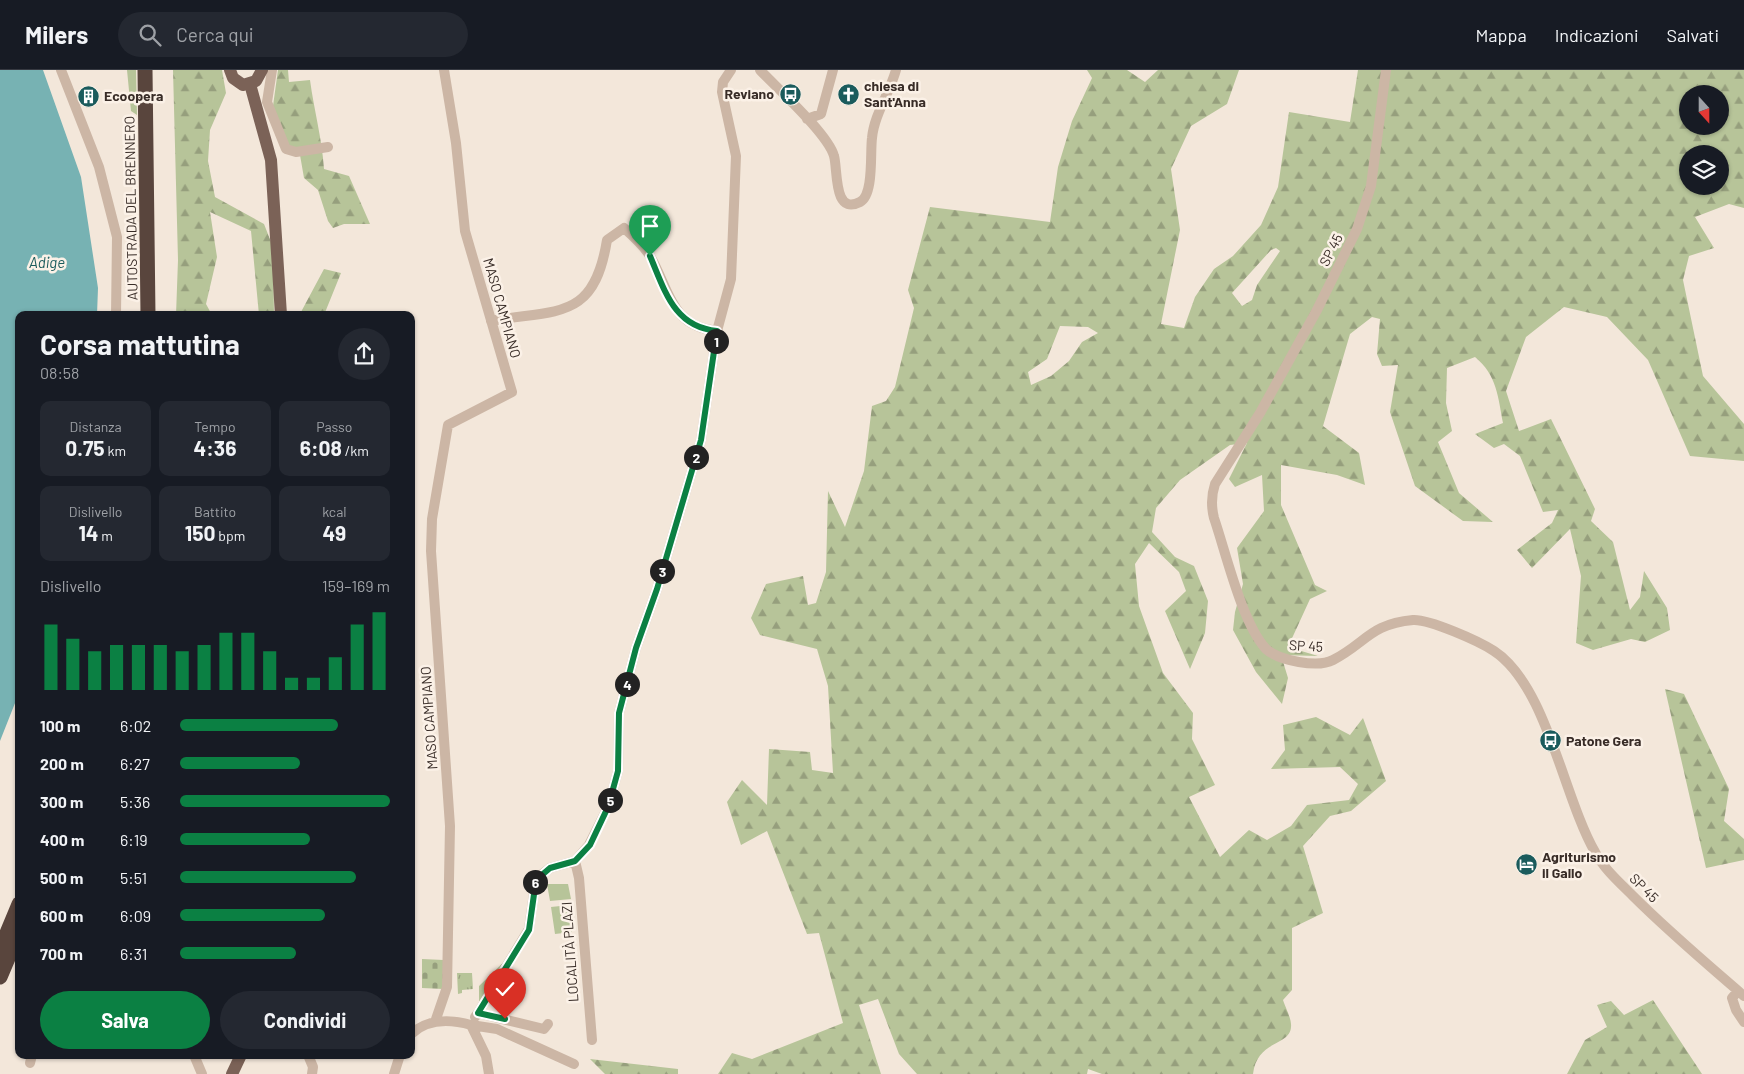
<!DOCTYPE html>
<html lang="it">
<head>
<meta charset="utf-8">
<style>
	:root { --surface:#171b24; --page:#242831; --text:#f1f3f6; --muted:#9ea1a6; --line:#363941; --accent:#0b8043 }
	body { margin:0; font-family:Barlow,sans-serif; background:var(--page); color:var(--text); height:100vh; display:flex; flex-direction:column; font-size:19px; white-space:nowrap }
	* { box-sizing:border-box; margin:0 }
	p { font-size:16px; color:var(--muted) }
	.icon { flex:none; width:28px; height:28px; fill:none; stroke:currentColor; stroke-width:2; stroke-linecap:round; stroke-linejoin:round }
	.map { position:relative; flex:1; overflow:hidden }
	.sheet { position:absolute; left:15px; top:241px; width:400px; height:748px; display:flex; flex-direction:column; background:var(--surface); border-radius:10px; box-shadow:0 1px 4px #0004 }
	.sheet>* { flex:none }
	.needle { width:32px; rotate:159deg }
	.controls { position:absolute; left:1679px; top:15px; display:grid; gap:10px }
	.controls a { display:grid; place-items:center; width:50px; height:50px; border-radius:50%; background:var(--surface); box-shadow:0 1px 4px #0004; font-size:25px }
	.pin { position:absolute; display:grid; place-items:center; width:42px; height:42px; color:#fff; margin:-51px -21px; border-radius:50% 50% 50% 0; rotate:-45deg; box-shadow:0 0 5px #0007 }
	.pin .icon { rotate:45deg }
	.km { position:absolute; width:25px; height:25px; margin:-12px; border-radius:50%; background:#222; color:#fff; font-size:14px; line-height:25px; text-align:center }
	.round { display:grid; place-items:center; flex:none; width:52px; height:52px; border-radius:26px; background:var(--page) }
	.overview { display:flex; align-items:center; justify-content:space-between; height:85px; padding:0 25px }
	h1 { font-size:28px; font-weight:700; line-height:38px }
	.stats { display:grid; grid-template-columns:repeat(3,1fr); gap:8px; height:85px; padding:5px 25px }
	.stats div { display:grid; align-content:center; border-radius:10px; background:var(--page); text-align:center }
	.stats b { font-size:21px; font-weight:700 }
	.stats small { font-size:14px; font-weight:400 }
	.stats p { font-size:14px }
	.chart { height:140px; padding:10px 25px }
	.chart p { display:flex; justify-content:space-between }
	.chart svg { width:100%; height:90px; margin-top:5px; stroke:var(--accent); stroke-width:6 }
	.primary-button { display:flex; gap:10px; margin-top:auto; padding:10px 25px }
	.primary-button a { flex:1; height:58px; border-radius:30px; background:var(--accent); color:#fff; font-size:20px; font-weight:700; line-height:58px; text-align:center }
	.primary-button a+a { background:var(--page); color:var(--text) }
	ul { padding:0 25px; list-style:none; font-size:16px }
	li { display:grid; grid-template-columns:80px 60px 1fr; align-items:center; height:38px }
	li i { height:12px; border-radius:6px; background:var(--accent) }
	header { display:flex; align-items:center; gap:30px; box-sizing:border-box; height:70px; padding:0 25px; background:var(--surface); border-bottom:1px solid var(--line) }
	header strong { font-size:24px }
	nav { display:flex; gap:28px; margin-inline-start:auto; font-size:18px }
	.search { width:350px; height:45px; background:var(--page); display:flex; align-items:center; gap:12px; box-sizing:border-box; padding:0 18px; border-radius:28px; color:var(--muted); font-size:19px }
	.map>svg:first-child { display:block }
</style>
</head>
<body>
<header>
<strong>Milers</strong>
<div class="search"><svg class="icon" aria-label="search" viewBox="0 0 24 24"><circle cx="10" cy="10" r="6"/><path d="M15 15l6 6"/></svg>Cerca qui</div>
<nav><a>Mappa</a><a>Indicazioni</a><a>Salvati</a></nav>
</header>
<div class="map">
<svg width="1744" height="1004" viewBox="0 0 1744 1004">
	<defs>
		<pattern id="forest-firs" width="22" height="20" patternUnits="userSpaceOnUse" patternTransform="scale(1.25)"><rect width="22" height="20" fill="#b7c499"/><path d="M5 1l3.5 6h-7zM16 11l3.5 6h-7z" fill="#969f7d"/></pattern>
		<pattern id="cemetery-stones" width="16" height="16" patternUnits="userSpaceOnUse" patternTransform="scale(1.25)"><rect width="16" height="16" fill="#b7c499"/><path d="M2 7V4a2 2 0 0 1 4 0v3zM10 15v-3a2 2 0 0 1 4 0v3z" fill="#969f7d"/></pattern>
		<pattern id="park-tufts" width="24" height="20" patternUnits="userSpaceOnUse" patternTransform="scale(1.25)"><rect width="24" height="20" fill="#b7c499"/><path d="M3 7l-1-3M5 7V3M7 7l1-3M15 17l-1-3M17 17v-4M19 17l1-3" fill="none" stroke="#969f7d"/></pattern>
	</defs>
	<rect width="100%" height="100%" fill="#f3e7da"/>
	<!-- grass -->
	<path fill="#b7c499" d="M127,0h9l1,45 -6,-4z
		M547,814h21l3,15 -21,2z
		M570,835l2,27 -17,2 -4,-27z"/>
	<!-- forest -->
	<path fill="url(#forest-firs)" fill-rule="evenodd" d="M173,0h49l4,23 -16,37 -2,31 7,36 49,27 9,23 1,68h-15l-8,-84 -41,-19 7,45 -11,47 6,11h-36l2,-55z
		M278,0h10l1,12 21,-2c4,30 12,58 14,89l25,7 21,48h-26l-11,4 -5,-7 -10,-31 -14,-12 -4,-23 -17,-5 -11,-37z
		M1087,0h40l18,12 13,-12h81l-12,34 -36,22 -20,43 9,61 -19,94 23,4 11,-31 19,-28 19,-13 28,-31 17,-38 11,-75 61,10 8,-52h386v138l-15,-4 -34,13 19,31 -25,8 -6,24 20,96 41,48v37l-54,-5 -42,-96 -41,-43 -43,-10 -38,30 -20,54 13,40 32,-12 44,90 -4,12 22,21 17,68 10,-13 4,-26 23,37 3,22 -25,12 -14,-3 -38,11 -17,-7 5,-67 -11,-47 -38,39 -15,-18 35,-27 6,-13 -15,2 -23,-56 -16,-12 -10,4 -19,-14 28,-11c-5,-26 -6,-48 -28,-66l-28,11 -1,35 6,28 -14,11 21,51 34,29 -30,-1 -48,-35 -25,-74 8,-47 -16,1 -5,-12 3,-35 -8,-2 -22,17 -27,92 36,27 6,32 -28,-10 -56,-10v40l34,80 12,6 -17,8 -22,48 30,9 -37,-1 7,23 -6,26 -26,-32 -23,-42 2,-18 8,-28 -6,-36 27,-37 -2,-36 -27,12 -6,-8 18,-36 -17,2 -50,35 -24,28 -4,24 23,25 19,9 14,35 -3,32 -15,36 -25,-58 21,-20 -7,-19 -30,-29 -14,21 4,42 24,67 30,40 -1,26 23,46 -26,12 31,60 29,-27 18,10 24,-14 16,-21 42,-5 9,-16 -18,-17 -69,2 14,-19 -2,-25 33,-8 34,18 13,-17 23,63 -35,30 -21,5 -27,30 20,67 -31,15v62l-9,10c2,7 9,19 8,27 -1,19 -34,13 -38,47h-151l-14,-5 -1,5h-170l-18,-20 -21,-55 -19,6 22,69h-163l14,-21 20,6 91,-36 -24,-90 -12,1 -40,-103 -26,14 -14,-43 15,-22 25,25 2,-56 41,3 2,18 21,3 -5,-87 -11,-37 -57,-14 -9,-17 15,-34 37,-8 5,29 8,-2 10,-31 2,-81 17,36 19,-56 8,-65 14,-5 9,-14 19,-79 -6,-18 22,-83 120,15 8,-55 14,-46 20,-43zM1688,24h32v32h-32zM1688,84h32v32h-32zM1276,178l4,3 -23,34 -5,15 -10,6 -10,-13 39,-43zM1060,256l28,1 10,6 -16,9 -13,19 -18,15 -20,9 -3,-13 19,-13z
		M324,199l17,4 -17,42h-28l5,-3z
		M1665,619l19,5 45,95 -5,32 20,18v21l-38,8z
		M1653,930l49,74h-135l18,-34 22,-13 -10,-22 14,-4 13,14z
		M590,989l88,10v5h-73z"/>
	<!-- cemetery -->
	<path fill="url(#cemetery-stones)" d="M422,889l22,1 -1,29 -21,-1z"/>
	<!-- park -->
	<path fill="url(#park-tufts)" d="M511,885l-32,51v-20z
		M472,903l1,16 -11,1v3l-4,1 -1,-21z"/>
	<!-- water -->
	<path fill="#77b2b3" d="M0,0h43l38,107 17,111 -1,27h-78v378l-19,48z"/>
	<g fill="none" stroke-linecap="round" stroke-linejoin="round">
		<!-- minor -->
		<path stroke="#ccb6a5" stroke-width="10" d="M61,0l38,97 18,70 -1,78
			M272,0l-5,32 19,47 10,3 32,-5
			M760,0c17,18 68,64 74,86 4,13 -1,60 26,46 14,-7 10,-49 12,-64 2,-23 18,-46 24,-68
			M1386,0l-15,116 -14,43 -40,81 -57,103 -45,71c-4,12 -4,22 -1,34 12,35 28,105 52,131 13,12 52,19 67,11 33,-17 37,-36 80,-40 16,-1 66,21 81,31 53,35 69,145 101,201 9,17 24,30 38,44 35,35 73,67 111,100
			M807,49l14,-5 12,-44
			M491,251c67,-12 103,0 116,-81l17,-12c9,8 20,18 26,28 20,34 20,70 67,75
			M575,791l4,17 13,162
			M1738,921l-6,7 4,12 8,12
			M478,943l51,-84 7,-50 14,-11 25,-7 14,-16 19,-38 10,-36 1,-58 17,-65 21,-59 44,-149 16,-109 14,-52 5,-123 -14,-64 1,-10 8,-12
			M475,947l3,-4 66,16 4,-5
			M435,952l12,-35 3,-161 -19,-275 1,-32 16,-94 64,-33 -47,-161 -9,-88 -12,-73
			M471,955l26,4 77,35
			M411,964c16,-15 39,-15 60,-9l15,31 3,18
			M194,985l8,19
			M308,985l5,12 -1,7
			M30,993l2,-8
			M394,1004l6,-19"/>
		<!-- major -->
		<path stroke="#7b6257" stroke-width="12" d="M230,0l3,8 10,7 13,-4 6,-11
			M250,14l21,76 10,155
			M232,1004l9,-19"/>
		<!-- highway -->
		<path stroke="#59453d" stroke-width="15" d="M145,0l3,245
			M0,880l19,-46
			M0,907l17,-40"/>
	</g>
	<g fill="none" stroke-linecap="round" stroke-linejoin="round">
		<defs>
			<path id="route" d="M505,949l-27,-6 51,-83 7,-50 14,-12 25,-7 15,-16 18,-38 10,-36 1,-58 17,-65 21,-59 44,-149 16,-109c-43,-4 -52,-40 -67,-75"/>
		</defs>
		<!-- route casing -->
		<use href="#route" stroke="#fff" stroke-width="10"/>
		<!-- route -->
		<use href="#route" stroke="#0b8043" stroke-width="6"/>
	</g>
	<!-- icons -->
	<defs>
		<symbol id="bus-disc" viewBox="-11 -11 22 22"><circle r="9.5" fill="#1a5b5c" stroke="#fbf1e7"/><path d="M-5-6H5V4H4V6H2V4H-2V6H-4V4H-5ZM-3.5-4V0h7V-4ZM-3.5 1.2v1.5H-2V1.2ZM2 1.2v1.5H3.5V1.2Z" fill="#fff"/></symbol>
		<symbol id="church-disc" viewBox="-11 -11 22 22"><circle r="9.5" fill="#1a5b5c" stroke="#fbf1e7"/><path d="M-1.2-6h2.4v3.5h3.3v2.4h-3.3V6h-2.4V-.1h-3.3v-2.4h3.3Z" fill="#fff"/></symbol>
		<symbol id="building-disc" viewBox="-11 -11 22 22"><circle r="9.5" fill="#1a5b5c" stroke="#fbf1e7"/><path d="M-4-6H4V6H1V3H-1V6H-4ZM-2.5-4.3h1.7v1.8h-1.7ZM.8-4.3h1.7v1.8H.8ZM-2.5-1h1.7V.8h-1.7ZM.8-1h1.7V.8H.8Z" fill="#fff"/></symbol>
		<symbol id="hotel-disc" viewBox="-11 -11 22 22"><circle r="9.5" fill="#1a5b5c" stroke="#fbf1e7"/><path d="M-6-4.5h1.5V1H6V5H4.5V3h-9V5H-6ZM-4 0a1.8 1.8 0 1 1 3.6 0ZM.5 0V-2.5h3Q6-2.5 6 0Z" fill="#fff"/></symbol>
	</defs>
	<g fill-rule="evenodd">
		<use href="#bus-disc" x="778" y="12" width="25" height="25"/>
		<use href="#church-disc" x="836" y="12" width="25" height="25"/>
		<use href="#building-disc" x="76" y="14" width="25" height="25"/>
		<use href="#bus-disc" x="1538" y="658" width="25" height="25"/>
		<use href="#hotel-disc" x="1514" y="782" width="25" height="25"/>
	</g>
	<g text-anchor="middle" stroke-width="5" stroke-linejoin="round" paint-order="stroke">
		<!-- poi labels -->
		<g font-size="14" font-weight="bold" fill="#382c27" stroke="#fbf1e7" text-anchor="start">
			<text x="864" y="21">chiesa di<tspan x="864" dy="16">Sant'Anna</tspan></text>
			<text x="774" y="29" text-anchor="end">Reviano</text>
			<text x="104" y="31">Ecoopera</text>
			<text x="1566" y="676">Patone Gera</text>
			<text x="1542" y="792">Agriturismo<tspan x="1542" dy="16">il Gallo</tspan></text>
		</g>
		<!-- street labels -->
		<g font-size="14" fill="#382c27" stroke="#fbf1e7">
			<text transform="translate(131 138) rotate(-91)" y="5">AUTOSTRADA DEL BRENNERO</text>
			<text transform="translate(1331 180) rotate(-63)" y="5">SP 45</text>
			<text transform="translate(502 238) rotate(74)" y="5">MASO CAMPIANO</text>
			<text transform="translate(1306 576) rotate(3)" y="5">SP 45</text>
			<text transform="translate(429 648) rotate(-94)" y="5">MASO CAMPIANO</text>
			<text transform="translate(1644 818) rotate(45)" y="5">SP 45</text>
			<text transform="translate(570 882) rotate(-94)" y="5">LOCALITÀ PLAZI</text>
		</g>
		<!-- water labels -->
		<g font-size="15" font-style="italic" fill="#1a5b5c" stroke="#fbf1e7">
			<text x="47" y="198">Adige</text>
		</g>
	</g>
</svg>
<div class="controls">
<a><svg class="needle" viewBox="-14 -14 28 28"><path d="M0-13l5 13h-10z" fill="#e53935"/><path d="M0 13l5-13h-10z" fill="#9ea1a6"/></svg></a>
<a><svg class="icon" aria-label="layers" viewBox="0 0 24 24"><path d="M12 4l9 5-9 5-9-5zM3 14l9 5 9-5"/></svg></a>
</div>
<div class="pin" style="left:650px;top:186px;background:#1e9e55"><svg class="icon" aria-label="arrive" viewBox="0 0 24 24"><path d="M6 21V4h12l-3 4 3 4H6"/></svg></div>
<div class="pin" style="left:505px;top:949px;background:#d93025"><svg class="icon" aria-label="check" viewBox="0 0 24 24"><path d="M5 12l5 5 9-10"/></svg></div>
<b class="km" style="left:716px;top:271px">1</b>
<b class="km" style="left:696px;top:387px">2</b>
<b class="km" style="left:662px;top:501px">3</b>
<b class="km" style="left:627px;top:614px">4</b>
<b class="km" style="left:610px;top:730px">5</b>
<b class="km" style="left:535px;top:812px">6</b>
<section class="sheet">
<div class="overview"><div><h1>Corsa mattutina</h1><p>08:58</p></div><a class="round"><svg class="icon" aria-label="share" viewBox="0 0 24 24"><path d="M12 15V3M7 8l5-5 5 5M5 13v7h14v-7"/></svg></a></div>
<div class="stats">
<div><p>Distanza</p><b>0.75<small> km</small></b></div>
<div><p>Tempo</p><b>4:36</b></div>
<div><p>Passo</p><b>6:08<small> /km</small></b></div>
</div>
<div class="stats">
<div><p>Dislivello</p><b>14<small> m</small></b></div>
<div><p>Battito</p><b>150<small> bpm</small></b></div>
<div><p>kcal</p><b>49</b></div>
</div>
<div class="chart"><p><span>Dislivello</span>159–169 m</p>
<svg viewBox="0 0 160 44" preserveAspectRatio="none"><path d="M5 44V12M15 44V19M25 44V25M35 44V22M45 44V22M55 44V22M65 44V25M75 44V22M85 44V16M95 44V16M105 44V25M115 44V38M125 44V38M135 44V28M145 44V12M155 44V6"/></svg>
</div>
<ul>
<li><b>100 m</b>6:02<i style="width:75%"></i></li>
<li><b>200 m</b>6:27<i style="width:57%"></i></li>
<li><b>300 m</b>5:36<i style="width:100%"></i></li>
<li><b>400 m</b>6:19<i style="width:62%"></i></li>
<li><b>500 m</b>5:51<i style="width:84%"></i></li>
<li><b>600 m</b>6:09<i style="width:69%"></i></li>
<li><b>700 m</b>6:31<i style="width:55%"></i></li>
</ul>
<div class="primary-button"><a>Salva</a><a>Condividi</a></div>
</section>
</div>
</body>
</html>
